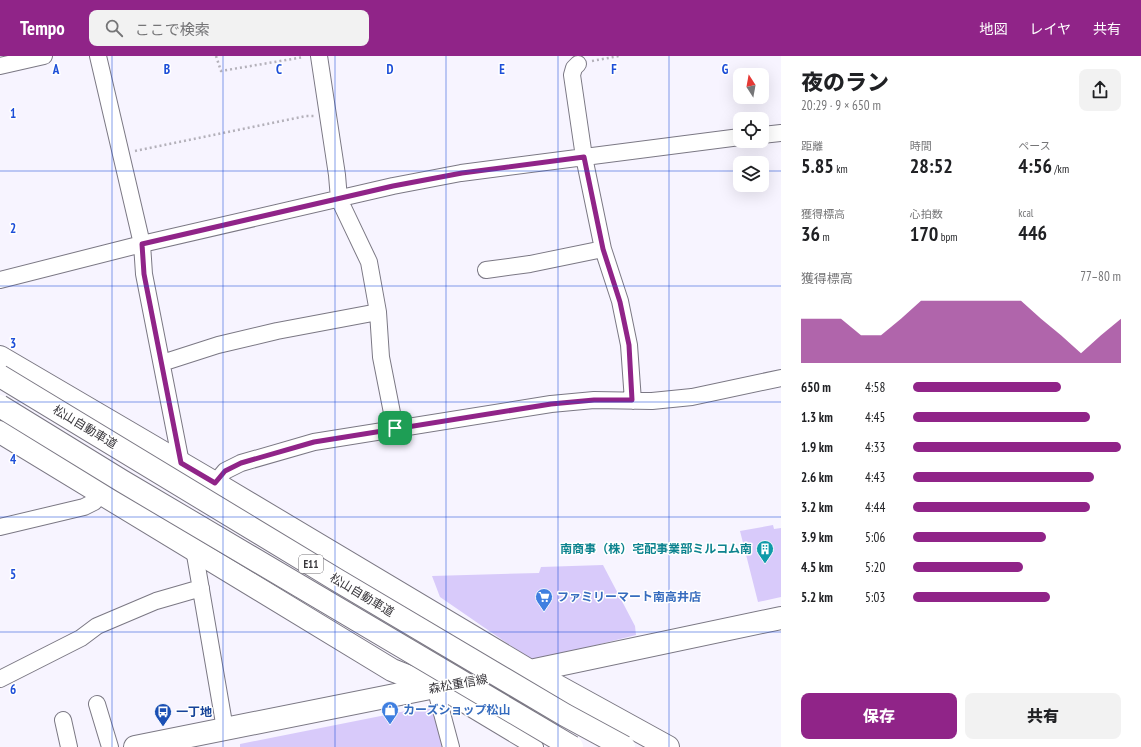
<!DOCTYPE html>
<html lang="ja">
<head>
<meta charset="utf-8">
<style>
	:root { --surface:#fff; --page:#f2f2f2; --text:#202124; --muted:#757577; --accent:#902488 }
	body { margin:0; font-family:"PT Sans Narrow","Noto Sans JP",sans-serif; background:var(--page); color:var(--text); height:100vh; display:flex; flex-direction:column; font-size:15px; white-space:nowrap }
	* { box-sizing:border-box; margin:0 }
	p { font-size:13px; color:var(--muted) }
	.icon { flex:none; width:22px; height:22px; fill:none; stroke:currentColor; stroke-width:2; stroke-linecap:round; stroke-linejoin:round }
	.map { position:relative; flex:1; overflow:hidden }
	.details { display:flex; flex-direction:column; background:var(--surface); width:360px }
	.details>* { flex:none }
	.needle { width:26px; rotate:349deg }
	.fabs { position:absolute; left:733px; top:12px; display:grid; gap:8px }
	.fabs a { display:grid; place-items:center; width:36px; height:36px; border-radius:8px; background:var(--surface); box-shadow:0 4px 16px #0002; font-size:20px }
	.pin { position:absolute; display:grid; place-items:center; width:34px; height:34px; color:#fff; margin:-17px; border-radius:8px; box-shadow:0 2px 6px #0006 }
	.round { display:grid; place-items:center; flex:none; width:42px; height:42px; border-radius:8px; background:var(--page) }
	.headline { display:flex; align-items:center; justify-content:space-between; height:68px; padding:0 20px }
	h1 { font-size:22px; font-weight:800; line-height:30px }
	.stats { display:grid; grid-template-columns:repeat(3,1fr); gap:6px; height:68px; padding:4px 20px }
	.stats div { display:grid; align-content:center }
	.stats b { font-size:20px; font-weight:800 }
	.stats small { font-size:11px; font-weight:400 }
	.stats p { font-size:11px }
	.chart { height:112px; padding:8px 20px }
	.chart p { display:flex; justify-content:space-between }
	.chart svg { width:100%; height:72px; margin-top:4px; fill:var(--accent); opacity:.7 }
	.button { display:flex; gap:8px; margin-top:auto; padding:8px 20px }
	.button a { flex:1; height:46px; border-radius:8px; background:var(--accent); color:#fff; font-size:16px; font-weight:800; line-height:46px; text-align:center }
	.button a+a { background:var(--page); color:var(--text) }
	ul { padding:0 20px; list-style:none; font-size:13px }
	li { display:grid; grid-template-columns:64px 48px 1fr; align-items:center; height:30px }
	li i { height:10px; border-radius:5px; background:var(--accent) }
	header { display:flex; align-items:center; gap:24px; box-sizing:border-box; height:56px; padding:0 20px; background:var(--accent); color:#fff }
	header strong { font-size:19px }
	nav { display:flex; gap:22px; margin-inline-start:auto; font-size:14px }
	.search { width:280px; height:36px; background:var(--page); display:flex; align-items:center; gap:10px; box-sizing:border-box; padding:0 14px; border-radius:8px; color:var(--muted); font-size:15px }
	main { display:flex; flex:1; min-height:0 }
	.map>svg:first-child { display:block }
</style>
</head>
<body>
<header>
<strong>Tempo</strong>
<div class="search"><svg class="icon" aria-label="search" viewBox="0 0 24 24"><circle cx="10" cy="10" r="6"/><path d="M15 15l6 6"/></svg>ここで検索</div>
<nav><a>地図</a><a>レイヤ</a><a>共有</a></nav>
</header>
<main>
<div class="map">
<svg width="781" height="691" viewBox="0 0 781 691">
	<rect width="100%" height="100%" fill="#f7f4ff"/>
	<!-- building -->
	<path fill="#d8cafa" d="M773,469l1,4 7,-1v69l-23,5 -18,-71z
		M603,509l32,61 1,9 -103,26 -93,-64 -8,-21 107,-3 2,-6z
		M436,649l11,42h-207v-3z"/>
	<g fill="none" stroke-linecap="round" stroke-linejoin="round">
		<defs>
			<path id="street" d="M98,0l44,188 2,30 37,189
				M319,0l18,119 2,24 30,63 9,50 3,45 14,71
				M578,8l-4,4 -2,7 12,82 19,92 17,52 9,44 4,56
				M0,10l44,-10
				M762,79l19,-2
				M486,214l44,-6 73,-15
				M0,224l142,-36 251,-58 68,-13 279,-36
				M162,307l56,-18 59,-14 101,-19
				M215,427l10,-12 16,-8 73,-21 237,-38 43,-4 58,1 40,-4 89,-19
				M0,471l84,-20 10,-5 7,-9
				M194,493l31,180
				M0,623l81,-41 16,-12 59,-25 45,-13
				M435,631l100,60
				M435,631l16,60
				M97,648l13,43
				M63,664l6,27"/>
			<path id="secondary" d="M0,301l215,126 315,188 138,76
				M0,376l392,238 43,17
				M135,691l300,-60 95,-16 251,-53"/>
		</defs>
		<!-- street casing -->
		<use href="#street" stroke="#7b7884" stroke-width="18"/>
		<!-- secondary casing -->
		<use href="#secondary" stroke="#7b7884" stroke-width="24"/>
		<!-- path -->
		<path stroke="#b4b1ba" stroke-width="2.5" stroke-dasharray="2 3" stroke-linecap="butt" d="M216,0l5,15 83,-14
			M592,5l27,-5
			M135,95l171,-35h9"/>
		<!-- street -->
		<use href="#street" stroke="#fff" stroke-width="16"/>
		<!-- secondary -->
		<use href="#secondary" stroke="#fff" stroke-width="22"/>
		<defs>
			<path id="highway-bridge" d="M0,320l337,204 228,135 59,32
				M0,350l122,75 450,266"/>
		</defs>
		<!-- highway-bridge casing -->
		<use href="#highway-bridge" stroke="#7b7884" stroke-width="24" stroke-linecap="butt"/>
		<!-- highway-bridge -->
		<use href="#highway-bridge" stroke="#fff" stroke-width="22"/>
	</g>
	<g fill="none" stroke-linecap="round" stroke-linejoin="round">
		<defs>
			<path id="route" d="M584,101l19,92 17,53 9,43 3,55h-38l-43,4 -237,38 -73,21 -16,8 -10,12 -34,-20 -37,-189 -2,-30 251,-58 69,-13z"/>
		</defs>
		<!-- route casing -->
		<use href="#route" stroke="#fff" stroke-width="8"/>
		<!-- route -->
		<use href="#route" stroke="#902488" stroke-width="5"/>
	</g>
	<!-- grid -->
	<path fill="none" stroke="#1d4ed8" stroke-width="1" stroke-opacity="0.55" d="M112,0v691M223,0v691M335,0v691M446,0v691M558,0v691M669,0v691M0,115h740M762,115h19M0,230h781M0,346h781M0,461h781M0,576h781"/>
	<!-- icons -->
	<defs>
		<symbol id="building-pin" viewBox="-11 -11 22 30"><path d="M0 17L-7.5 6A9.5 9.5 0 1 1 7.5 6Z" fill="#0f9aa8" stroke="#fff"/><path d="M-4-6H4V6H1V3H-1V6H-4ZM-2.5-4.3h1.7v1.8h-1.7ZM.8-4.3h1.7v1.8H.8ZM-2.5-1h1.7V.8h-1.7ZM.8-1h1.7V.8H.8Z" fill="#fff"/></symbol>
		<symbol id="supermarket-pin" viewBox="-11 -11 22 30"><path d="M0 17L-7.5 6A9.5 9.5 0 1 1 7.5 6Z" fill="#3f7fe0" stroke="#fff"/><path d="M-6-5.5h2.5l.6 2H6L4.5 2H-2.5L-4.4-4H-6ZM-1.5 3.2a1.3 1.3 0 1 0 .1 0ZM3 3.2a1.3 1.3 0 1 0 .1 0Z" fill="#fff"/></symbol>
		<symbol id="shop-pin" viewBox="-11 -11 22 30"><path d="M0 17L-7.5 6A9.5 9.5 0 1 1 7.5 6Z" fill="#3f7fe0" stroke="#fff"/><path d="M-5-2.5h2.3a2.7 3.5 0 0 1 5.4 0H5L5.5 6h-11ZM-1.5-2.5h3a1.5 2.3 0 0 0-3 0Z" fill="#fff"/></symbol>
		<symbol id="bus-pin" viewBox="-11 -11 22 30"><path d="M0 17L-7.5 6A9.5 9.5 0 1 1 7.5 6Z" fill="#1a4fb4" stroke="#fff"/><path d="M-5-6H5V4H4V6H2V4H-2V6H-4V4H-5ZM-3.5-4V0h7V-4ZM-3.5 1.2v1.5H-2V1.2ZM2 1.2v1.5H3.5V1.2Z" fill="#fff"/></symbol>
	</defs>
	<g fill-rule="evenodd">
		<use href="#building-pin" x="755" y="483" width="20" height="27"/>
		<use href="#supermarket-pin" x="534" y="531" width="20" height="27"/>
		<use href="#shop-pin" x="380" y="644" width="20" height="27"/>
		<use href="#bus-pin" x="153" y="646" width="20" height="27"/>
	</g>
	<g text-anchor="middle" stroke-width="3" stroke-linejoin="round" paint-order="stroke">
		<!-- shield labels -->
		<rect fill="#fff" stroke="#747276" stroke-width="1" x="299" y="499" width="24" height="18" rx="3"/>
		<g font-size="11" font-weight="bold" fill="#38363b">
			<text x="311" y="512">E11</text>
		</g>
		<!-- street labels -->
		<g font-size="12" fill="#38363b" stroke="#fff">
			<text transform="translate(85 371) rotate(31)" y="4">松山自動車道</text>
			<text transform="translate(362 539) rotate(31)" y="4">松山自動車道</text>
			<text transform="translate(458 628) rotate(-10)" y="4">森松重信線</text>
		</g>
		<!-- culture labels -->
		<g font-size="12" font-weight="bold" fill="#0d838f" stroke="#fff" text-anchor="end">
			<text x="752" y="497">南商事（株）宅配事業部ミルコム南</text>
		</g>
		<!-- shop labels -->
		<g font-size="12" font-weight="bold" fill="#366cbe" stroke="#fff" text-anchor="start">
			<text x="557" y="545">ファミリーマート南高井店</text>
			<text x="403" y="658">カーズショップ松山</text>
		</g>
		<!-- transit labels -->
		<g font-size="12" font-weight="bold" fill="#164399" stroke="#fff" text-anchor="start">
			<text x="176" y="660">一丁地</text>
		</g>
	</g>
	<g font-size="13" text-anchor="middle" font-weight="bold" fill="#1d4ed8" stroke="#fff" stroke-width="3" stroke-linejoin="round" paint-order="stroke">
		<text x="56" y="18">A</text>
		<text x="167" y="18">B</text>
		<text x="279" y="18">C</text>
		<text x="390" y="18">D</text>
		<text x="502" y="18">E</text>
		<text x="614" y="18">F</text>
		<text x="725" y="18">G</text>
		<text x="13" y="62">1</text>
		<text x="13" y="177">2</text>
		<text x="13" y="292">3</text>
		<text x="13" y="408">4</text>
		<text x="13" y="523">5</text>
		<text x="13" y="638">6</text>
	</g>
</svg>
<div class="fabs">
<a><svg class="needle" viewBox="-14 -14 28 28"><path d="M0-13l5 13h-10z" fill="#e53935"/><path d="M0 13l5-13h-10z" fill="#757577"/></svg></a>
<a><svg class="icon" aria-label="locate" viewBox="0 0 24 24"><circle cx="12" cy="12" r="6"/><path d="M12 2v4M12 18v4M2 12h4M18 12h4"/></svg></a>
<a><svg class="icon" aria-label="layers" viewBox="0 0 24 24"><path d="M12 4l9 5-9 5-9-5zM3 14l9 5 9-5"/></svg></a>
</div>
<div class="pin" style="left:395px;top:372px;background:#1e9e55"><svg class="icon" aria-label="arrive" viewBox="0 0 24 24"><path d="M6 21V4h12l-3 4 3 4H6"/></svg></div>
</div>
<section class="details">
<div class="headline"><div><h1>夜のラン</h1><p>20:29 · 9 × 650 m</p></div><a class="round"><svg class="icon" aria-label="share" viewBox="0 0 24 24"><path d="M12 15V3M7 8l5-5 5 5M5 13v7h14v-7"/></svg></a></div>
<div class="stats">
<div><p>距離</p><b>5.85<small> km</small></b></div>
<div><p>時間</p><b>28:52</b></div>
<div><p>ペース</p><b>4:56<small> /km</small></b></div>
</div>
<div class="stats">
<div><p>獲得標高</p><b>36<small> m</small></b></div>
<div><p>心拍数</p><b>170<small> bpm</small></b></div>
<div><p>kcal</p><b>446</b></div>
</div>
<div class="chart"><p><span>獲得標高</span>77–80 m</p>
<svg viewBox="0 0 160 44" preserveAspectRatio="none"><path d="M0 44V17L10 17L20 17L30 27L40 27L50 17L60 6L70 6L80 6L90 6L100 6L110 6L120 17L130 27L140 38L150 27L160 17V44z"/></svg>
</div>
<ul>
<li><b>650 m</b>4:58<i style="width:71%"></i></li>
<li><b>1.3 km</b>4:45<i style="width:85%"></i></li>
<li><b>1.9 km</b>4:33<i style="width:100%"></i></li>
<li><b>2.6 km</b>4:43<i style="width:87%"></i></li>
<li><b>3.2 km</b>4:44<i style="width:85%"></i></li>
<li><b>3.9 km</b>5:06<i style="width:64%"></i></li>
<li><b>4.5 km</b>5:20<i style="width:53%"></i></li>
<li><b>5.2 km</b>5:03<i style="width:66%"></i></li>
</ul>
<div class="button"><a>保存</a><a>共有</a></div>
</section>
</main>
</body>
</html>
